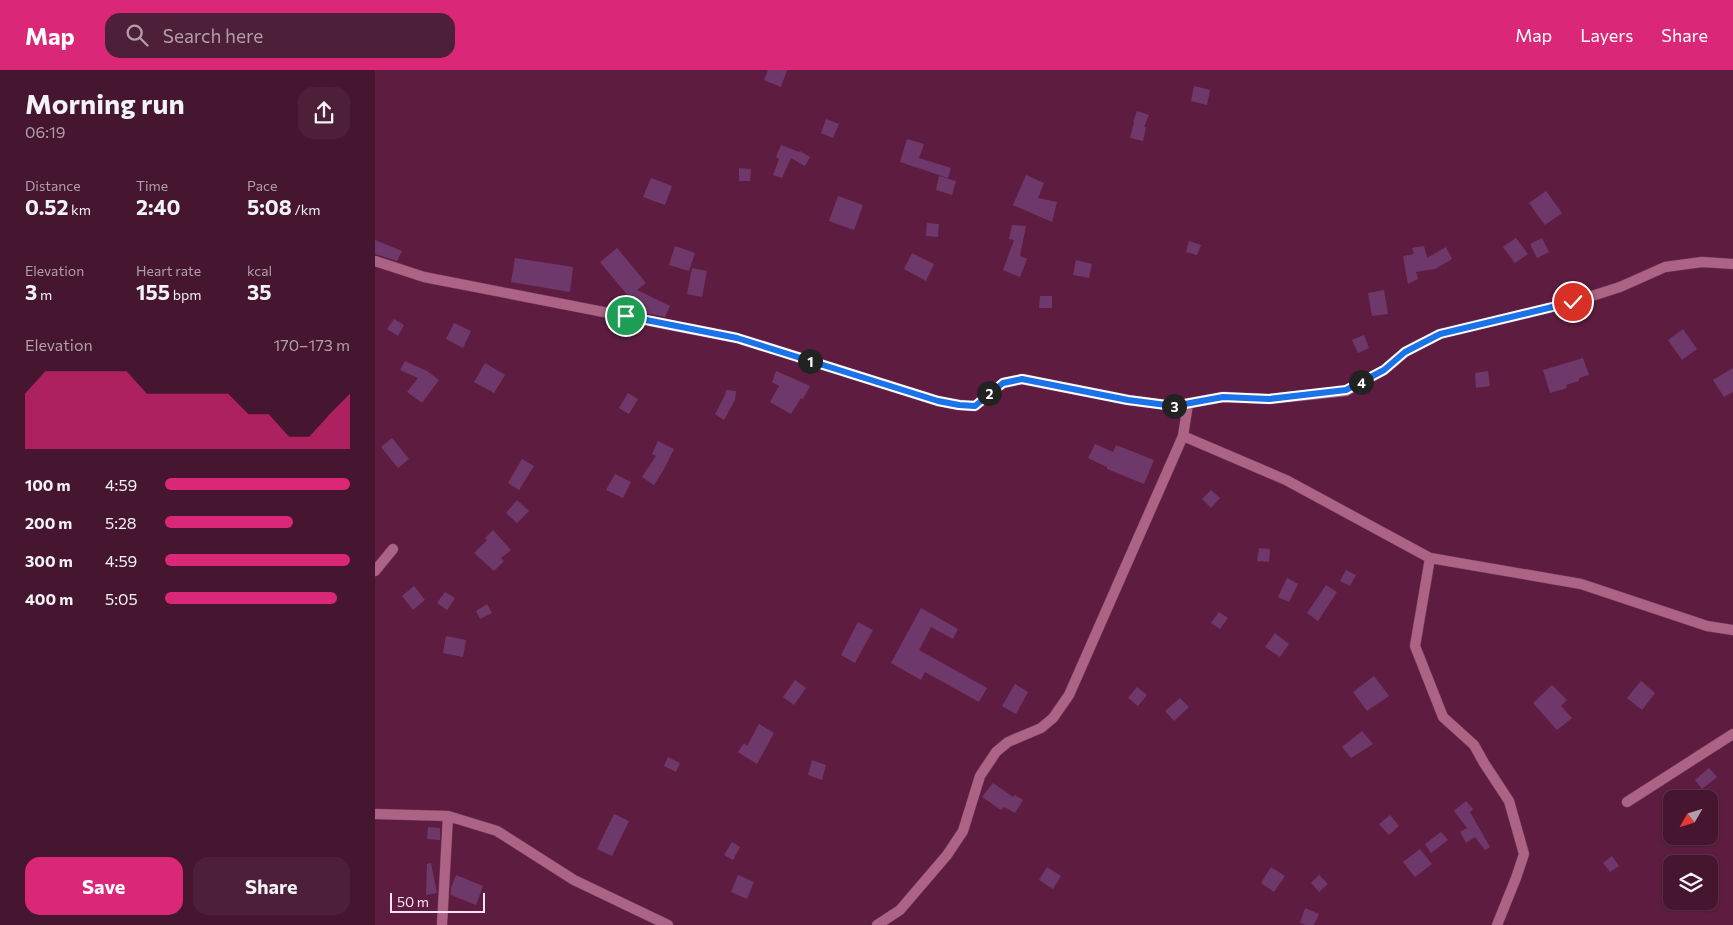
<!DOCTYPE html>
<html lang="en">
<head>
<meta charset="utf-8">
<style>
	:root { --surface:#461630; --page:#4d1f38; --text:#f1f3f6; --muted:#b09fab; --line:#5e354c; --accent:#db2777 }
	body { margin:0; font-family:Commissioner,sans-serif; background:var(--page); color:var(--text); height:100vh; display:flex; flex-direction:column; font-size:19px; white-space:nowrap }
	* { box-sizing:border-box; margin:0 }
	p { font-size:16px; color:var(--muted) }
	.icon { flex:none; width:28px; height:28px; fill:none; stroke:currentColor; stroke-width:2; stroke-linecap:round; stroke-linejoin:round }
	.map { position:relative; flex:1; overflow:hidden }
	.sheet { display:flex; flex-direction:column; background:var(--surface); width:375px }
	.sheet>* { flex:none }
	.needle { width:32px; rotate:231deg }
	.tools { position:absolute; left:1288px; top:720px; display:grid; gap:10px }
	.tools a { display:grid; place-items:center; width:55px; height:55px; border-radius:10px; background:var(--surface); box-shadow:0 1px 4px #0004,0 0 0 1px var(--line); font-size:25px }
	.scale { position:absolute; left:15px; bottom:12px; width:95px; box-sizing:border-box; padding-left:5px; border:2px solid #fde3ee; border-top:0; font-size:14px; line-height:18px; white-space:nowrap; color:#fde3ee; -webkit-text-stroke:4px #5e1d40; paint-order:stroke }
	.pin { position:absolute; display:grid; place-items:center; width:42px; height:42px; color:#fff; margin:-21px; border:2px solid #fff; border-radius:50%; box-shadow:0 1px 5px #0007 }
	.km { position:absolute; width:25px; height:25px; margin:-12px; border-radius:50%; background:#222; color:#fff; font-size:14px; line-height:25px; text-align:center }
	.round { display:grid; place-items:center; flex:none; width:52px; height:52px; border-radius:15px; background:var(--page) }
	.head { display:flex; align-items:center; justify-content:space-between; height:85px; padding:0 25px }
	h1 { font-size:28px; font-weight:700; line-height:38px }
	.metrics { display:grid; grid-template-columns:repeat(3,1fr); gap:8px; height:85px; padding:5px 25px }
	.metrics div { display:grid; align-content:center }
	.metrics b { font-size:21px; font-weight:700 }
	.metrics small { font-size:14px; font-weight:400 }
	.metrics p { font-size:14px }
	.chart { height:140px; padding:10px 25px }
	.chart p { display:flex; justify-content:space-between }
	.chart svg { width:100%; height:90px; margin-top:5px; fill:var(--accent); opacity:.7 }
	.button { display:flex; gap:10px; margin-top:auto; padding:10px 25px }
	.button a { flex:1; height:58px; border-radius:15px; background:var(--accent); color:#fff; font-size:20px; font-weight:700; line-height:58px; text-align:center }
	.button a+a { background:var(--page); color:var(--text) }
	ul { padding:0 25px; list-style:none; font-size:16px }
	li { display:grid; grid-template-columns:80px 60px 1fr; align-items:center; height:38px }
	li i { height:12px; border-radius:6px; background:var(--accent) }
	header { display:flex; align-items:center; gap:30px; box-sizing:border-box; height:70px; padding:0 25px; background:var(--accent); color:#fff }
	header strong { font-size:24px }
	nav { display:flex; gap:28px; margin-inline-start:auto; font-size:18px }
	.search { width:350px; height:45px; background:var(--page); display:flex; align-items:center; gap:12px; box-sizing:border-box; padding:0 18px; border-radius:15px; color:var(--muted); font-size:19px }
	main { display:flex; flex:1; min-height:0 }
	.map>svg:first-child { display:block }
</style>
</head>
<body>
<header>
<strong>Map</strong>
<div class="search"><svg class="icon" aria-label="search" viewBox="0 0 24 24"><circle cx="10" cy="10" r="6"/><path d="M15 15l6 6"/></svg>Search here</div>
<nav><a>Map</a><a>Layers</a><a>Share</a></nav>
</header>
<main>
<section class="sheet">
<div class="head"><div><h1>Morning run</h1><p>06:19</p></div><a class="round"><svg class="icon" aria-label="share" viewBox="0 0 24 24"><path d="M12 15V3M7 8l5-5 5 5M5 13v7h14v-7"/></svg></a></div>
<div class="metrics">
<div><p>Distance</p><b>0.52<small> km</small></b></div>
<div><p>Time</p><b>2:40</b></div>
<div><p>Pace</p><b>5:08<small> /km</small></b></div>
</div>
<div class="metrics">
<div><p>Elevation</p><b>3<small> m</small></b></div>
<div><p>Heart rate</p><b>155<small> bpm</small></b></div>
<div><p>kcal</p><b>35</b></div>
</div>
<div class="chart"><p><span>Elevation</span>170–173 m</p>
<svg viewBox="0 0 160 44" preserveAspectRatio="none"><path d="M0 44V17L10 6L20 6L30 6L40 6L50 6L60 17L70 17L80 17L90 17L100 17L110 27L120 27L130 38L140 38L150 27L160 17V44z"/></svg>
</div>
<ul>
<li><b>100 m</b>4:59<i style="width:100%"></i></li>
<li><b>200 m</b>5:28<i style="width:69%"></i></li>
<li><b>300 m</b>4:59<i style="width:100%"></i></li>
<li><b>400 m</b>5:05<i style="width:93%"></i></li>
</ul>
<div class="button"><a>Save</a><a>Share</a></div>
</section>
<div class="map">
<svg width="1358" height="855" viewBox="0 0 1358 855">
	<rect width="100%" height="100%" fill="#5e1d40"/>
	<!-- building -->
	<path fill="#6f386a" d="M393,0h19l-6,17 -17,-7z
		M819,16l16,4 -3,15 -16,-4z
		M762,41l12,4 -5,12h2l-3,14 -13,-3 4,-15 -1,-1z
		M451,49l13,5 -6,14 -12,-5z
		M532,69l17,5 -5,14 32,10 -3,10 -48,-16z
		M406,75l18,7 1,-1 10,6 -5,9 -14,-8 -9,20 -9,-3 6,-16 -3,-2z
		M364,98l12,1 -1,12h-11z
		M651,105l18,8 -6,15 19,4 -5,20 -39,-17z
		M564,106l17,5 -4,14 -16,-5z
		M276,108l21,8 -7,19 -22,-8z
		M1171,121l16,22 -17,12 -16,-22z
		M463,126l25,9 -9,25 -25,-9z
		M552,153l12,1 -1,13 -12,-1z
		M637,155l14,1 -6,30 7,3 -7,18 -17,-7 11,-30 -5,-1z
		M1141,168l12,16 -13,9 -12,-16z
		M1167,168l7,14 -12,6 -7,-14z
		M0,170l27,11 -5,10 -22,-7z
		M814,171l12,4 -4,10 -11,-3z
		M300,176l20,7 -6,18 -20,-6z
		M1049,176l3,12 19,-11 6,12 -17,10 -19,3 2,7 -10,5 -5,-28 11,-2 -2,-6z
		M242,178l29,35 -9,7 33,16 -5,11 -28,-6 1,-3 -38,-46z
		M537,183l22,11 -8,17 -22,-12z
		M140,188l58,9 -3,25 -59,-10z
		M701,190l16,4 -3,14 -16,-3z
		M317,198l15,3 -5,26 -15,-3z
		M1009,220l4,24 -16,2 -4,-23z
		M665,226h12v12h-13z
		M19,249l10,6 -6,11 -11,-7z
		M79,253l17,8 -8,17 -17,-9z
		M1308,259l14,20 -15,11 -14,-20z
		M989,265l5,13 -11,5 -6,-13z
		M1208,288l6,17 -10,3v3l-13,4 1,3 -17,5 -7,-23z
		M30,291l22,10 12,9 -17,23 -15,-11 11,-14 -18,-8z
		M110,293l20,12 -11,18 -20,-11z
		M1358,298v24l-9,5 -11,-17z
		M401,301l34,15 -7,13 -2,-1 -10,16 -21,-12 9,-16 -7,-4z
		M1113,301l2,15 -14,2 -1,-15z
		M351,320l10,1 -1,9 -11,20 -9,-6 10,-19z
		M253,323l10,6 -9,15 -10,-6z
		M17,368l17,21 -11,9 -17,-21z
		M283,371l16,8 -11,22 -9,14 -12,-8 14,-21 -4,-2z
		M720,374l18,8 3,-7 38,15 -10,24 -37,-15v-2l-19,-9z
		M147,389l12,7 -15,24 -11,-7z
		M240,404l16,8 -8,16 -17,-8z
		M836,420l9,8 -9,10 -9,-9z
		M142,430l12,11 -12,12 -11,-10z
		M118,460l18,20 -10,8 3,3 -10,10 -20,-18 13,-13 -2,-2z
		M884,478l11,1 -1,13 -12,-1z
		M971,500l10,5 -6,11 -10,-5z
		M912,508l11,6 -9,18 -11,-5z
		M951,515l11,7 -19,29 -11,-8z
		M39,516l11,14 -12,10 -11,-14z
		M70,522l10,6 -8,12 -10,-7z
		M112,534l5,9 -12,6 -4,-8z
		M546,538l37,21 -5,10 -22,-12 -12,23 68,38 -8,14 -54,-30 -4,8 -30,-17z
		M844,542l9,6 -8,11 -9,-6z
		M483,552l15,8 -18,33 -14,-8z
		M900,563l14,11 -9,13 -15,-10z
		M71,566l20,4 -3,17 -20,-4z
		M999,606l15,20 -22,15 -14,-19z
		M420,610l11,8 -12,17 -11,-8z
		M1266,611l14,12 -13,17 -15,-12z
		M640,614l13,8 -12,22 -14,-8z
		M1177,615l15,15 -6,6 11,12 -15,12 -24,-27z
		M762,617l10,8 -9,11 -10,-8z
		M805,628l9,9 -15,14 -9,-10z
		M384,654l15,9 -17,31 -19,-12 6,-9 3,3z
		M987,661l11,13 -22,14 -9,-11z
		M293,687l12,6 -4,9 -12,-6z
		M437,690l14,5 -4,15 -14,-5z
		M1334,698l8,9 -15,12 -7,-9z
		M618,713l20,14 2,-2 8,5 -8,13 -11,-6 -3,3 -19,-13z
		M1091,731l7,8 -3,3 20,35 -5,3 -10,-13 -9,6 -6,-11 7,-4 -13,-17z
		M239,744l15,7 -17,35 -15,-7z
		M1015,745l9,11 -10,9 -10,-11z
		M53,757l12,1v12l-13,-1z
		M1066,762l7,8 -17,13 -6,-9z
		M357,772l8,5 -7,13 -9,-5z
		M1045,779l12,15 -17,13 -12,-15z
		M1237,786l7,10 -9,6 -7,-9z
		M56,793l6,30 -11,2 1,-31z
		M672,797l14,9 -8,13 -14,-9z
		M896,797l14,9 -11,16 -13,-9z
		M81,805l27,11 -7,19 -25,-10v-7z
		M363,805l16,7 -7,17 -16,-7z
		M944,805l9,9 -9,8 -8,-9z
		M930,838l14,6 -5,11h-8l-6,-2z"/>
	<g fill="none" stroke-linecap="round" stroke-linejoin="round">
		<defs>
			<path id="street" d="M0,191l49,16 313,61 201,63 21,4 16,1 28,-23 19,-4 106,21 46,6 49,-9 46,2 77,-8 38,-21 21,-18 35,-18 133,-32 47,-15 45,-20 37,-5 31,2
				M808,366l103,44 144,78 151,26 126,42 26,4
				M1055,488l-15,88 28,71 31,28 10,18 25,38 15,53 -8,24 -19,47
				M0,501l18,-22
				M1252,732l106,-68
				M0,744l73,2 49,15 77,49 94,45
				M67,855l6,-109
				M502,855l23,-15 47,-55 16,-24 17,-55 16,-24 12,-10 33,-14 12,-10 16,-23 114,-259 5,-32"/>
		</defs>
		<!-- street casing -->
		<use href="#street" stroke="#75405e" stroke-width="11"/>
		<!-- street -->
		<use href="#street" stroke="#ac6386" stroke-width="10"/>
	</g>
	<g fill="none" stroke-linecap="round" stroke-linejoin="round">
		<defs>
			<path id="route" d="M251,246l111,22 201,63 21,4 16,1 28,-23 19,-4 106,21 46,6 49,-9 46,2 77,-9 38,-20 21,-18 35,-18 133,-32"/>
		</defs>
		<!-- route casing -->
		<use href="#route" stroke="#fff" stroke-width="10"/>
		<!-- route -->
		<use href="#route" stroke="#1a73e8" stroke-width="6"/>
	</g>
</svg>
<div class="tools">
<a><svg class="needle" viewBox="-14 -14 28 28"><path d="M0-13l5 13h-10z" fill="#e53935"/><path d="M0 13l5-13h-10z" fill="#b09fab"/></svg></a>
<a><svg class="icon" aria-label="layers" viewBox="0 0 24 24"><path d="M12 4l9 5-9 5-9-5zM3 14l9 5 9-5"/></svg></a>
</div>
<div class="scale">50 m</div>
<div class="pin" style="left:251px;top:246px;background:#1e9e55"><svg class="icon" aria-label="arrive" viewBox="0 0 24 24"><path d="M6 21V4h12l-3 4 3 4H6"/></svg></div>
<div class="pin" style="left:1198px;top:232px;background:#d93025"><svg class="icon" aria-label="check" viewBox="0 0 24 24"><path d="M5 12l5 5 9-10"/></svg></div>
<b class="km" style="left:435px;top:291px">1</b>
<b class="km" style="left:614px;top:323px">2</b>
<b class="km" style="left:799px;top:336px">3</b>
<b class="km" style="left:986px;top:312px">4</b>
</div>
</main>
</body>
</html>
